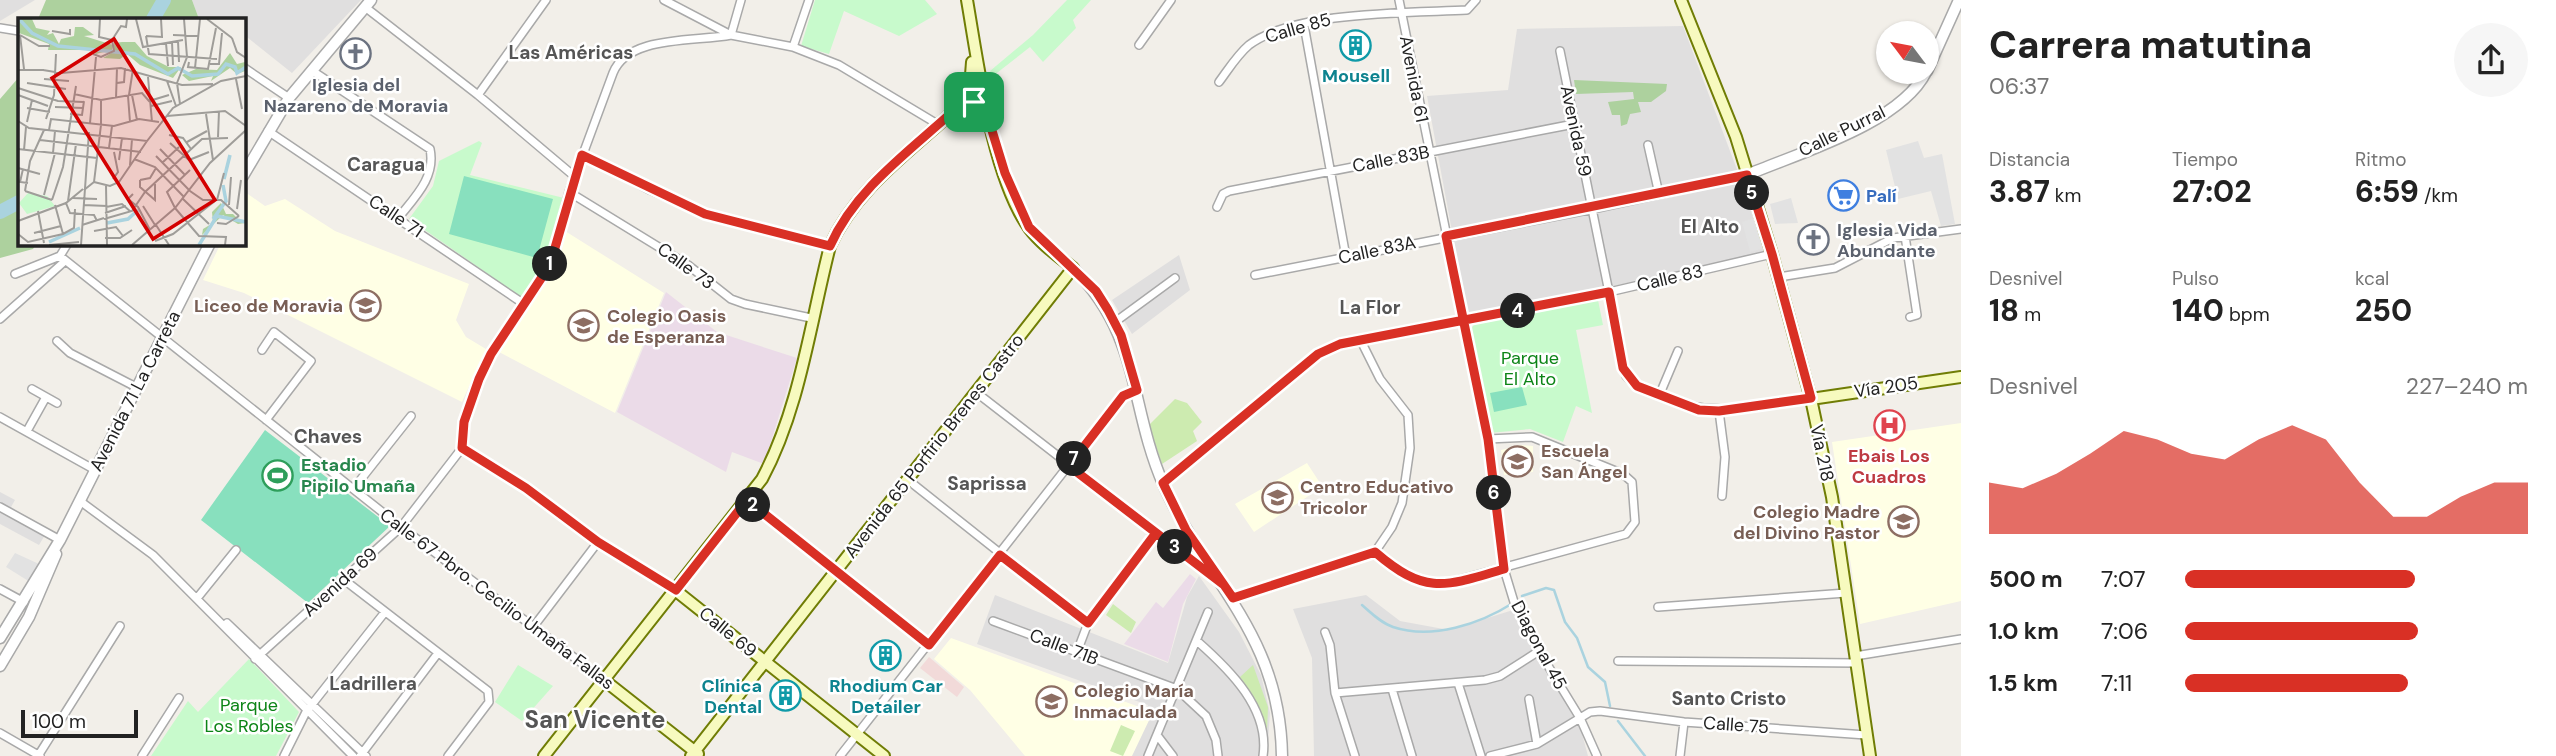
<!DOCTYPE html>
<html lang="es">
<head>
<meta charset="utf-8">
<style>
	:root { --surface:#fff; --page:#f6f6f6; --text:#222; --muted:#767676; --accent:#d93025 }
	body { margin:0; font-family:"DM Sans",sans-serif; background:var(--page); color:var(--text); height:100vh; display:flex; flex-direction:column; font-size:26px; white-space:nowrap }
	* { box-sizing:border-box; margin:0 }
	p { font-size:23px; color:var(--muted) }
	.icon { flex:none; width:38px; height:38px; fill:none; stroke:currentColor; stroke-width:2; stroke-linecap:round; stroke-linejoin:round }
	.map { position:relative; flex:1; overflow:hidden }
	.panel { display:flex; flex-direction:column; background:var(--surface); width:595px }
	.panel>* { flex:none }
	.needle { width:46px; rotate:302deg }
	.controls { position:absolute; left:1876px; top:21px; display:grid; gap:14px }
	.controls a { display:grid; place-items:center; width:63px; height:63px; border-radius:50%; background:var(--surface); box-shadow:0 2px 5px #0004; font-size:35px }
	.scale { position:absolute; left:21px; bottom:18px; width:117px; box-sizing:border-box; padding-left:7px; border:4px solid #222; border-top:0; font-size:19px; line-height:24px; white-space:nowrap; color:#222; -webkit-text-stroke:5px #fff; paint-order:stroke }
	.pin { position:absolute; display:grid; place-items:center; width:60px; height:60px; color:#fff; margin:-30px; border-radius:14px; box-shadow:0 4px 10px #0006 }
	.km { position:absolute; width:35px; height:35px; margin:-18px; border-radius:50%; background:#222; color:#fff; font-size:19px; line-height:35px; text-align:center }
	.round { display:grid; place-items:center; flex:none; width:74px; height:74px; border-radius:37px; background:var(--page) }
	.summary { display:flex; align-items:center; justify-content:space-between; height:119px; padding:0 28px }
	h1 { font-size:38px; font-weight:800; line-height:52px }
	.metrics { display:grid; grid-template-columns:repeat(3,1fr); gap:10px; height:119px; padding:7px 28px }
	.metrics div { display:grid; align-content:center }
	.metrics b { font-size:30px; font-weight:800 }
	.metrics small { font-size:19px; font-weight:400 }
	.metrics p { font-size:19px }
	.chart { height:196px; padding:14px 28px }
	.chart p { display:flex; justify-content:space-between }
	.chart svg { width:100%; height:126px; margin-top:7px; fill:var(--accent); opacity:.7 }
	ul { padding:0 28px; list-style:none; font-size:23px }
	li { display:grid; grid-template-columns:112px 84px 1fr; align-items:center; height:52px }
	li i { height:18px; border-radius:9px; background:var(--accent) }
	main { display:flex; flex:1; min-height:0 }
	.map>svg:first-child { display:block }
</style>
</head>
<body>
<main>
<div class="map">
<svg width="1961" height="756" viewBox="0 0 1961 756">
	<rect width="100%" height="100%" fill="#f2efe9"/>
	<!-- residential -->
	<path fill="#e0dfdf" d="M0,0h35l-35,21z
		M192,0h169l-69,73 -49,-39v-15h-44z
		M1683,26l85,226 -300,66 -41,-222 81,-6 9,-61z
		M1179,255l11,35 -58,44 -20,-34z
		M0,492l15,8 -4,7 37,23 -9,15 -39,-21z
		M1199,576l40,56 22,43 9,38 -3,43h-143l24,-51 -171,-61 18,-49 173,68 19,-66z
		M1366,595l34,26 49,9 64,-20 68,120 7,26h-274l-2,-98 -19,-49z"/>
	<!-- commercial -->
	<path fill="#f2dad9" d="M929,657l35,30 -7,10 -37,-29z"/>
	<!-- industrial -->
	<path fill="#ebdbe8" d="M666,292l51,40 80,26 -33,106 -32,-12 -6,20 -109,-60z
		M1190,574l6,5 -13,25 -15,58 -44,-18 32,-42 7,6z"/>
	<!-- education -->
	<path fill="#ffffe5" d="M245,192l20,14 20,-7 50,32 134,53 -13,36 10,17 20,12 -24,53 -218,-109 -41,-13 18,-37h22z
		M565,231l99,62 -49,120 -116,-61 55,-80z
		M1961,423v178l-101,23 -28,-182z
		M1521,445l12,1v26l-29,3 -3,-25z
		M1307,463l13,20 -1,6 -65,43 -19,-28z
		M951,638l202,74 -21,44h-107l-55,-66 -36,-31z"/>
	<!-- grass -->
	<path fill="#cdebb0" d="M1175,399l12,4 15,19 -9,9 4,10 -35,23 -13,-39z
		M1113,604l23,18 -5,11 -25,-18z
		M1253,665l15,42 -2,49c-4,-35 -4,-49 -26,-79z
		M1121,725l14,6 -12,25 -13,-5z"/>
	<!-- forest -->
	<path fill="#add19e" d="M46,0h146l7,19h-161z
		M19,77v166h18l-4,6 -33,9v-159z
		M1574,80l93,4 -1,7 -15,11h-13l3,10 -11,2 -3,10 -6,2 -1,-11h-8l-4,-13 26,-3 -1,-7 -57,2z"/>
	<!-- park -->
	<path fill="#c8facc" d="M815,0h110l12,14 -38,22 -55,-25 -15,43 -28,-8z
		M1067,0h24l-18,20 3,8 -33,34 -13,-15 -37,29 -3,-5 43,-36z
		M479,141l3,2 -12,32 94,23 -23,75 -20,24 -112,-78 24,-33 6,-25z
		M1598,300l5,25 -27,5 16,83 -16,-7 -13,36 -33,-13 -40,4 -20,-101 4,-8z
		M249,659l50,53 -23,44h-125l37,-55 10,11z
		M518,665l35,21 -31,35 -27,-19z"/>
	<!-- pitch -->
	<path fill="#88e0be" d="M464,176l89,23 -16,59 -88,-24z
		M1522,387l5,18 -33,7 -4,-19z
		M265,430l125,96 -82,77 -107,-83z"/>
	<!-- parking -->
	<path fill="#e2e2e2" d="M1918,141l6,17 18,-4 13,70 -14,2 -10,-35 -33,8 -12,-49z
		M1791,198l7,25 -23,1 -5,-20z
		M1754,218l10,30 -14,4 -8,-30z
		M15,553l24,11 -9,18 -24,-15z"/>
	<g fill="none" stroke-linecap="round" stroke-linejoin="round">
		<!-- stream -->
		<path stroke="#aad3df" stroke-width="2.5" d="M1522,596l24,-8 8,2 11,32 12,16 11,29 17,15 5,24
			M1362,605c9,8 19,18 31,22 39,13 87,-3 120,-24
			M1618,721l27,35"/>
		<!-- river -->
		<path stroke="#aad3df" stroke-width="14" d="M153,19l11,-19
			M0,212l19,-10"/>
		<defs>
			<path id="minor" d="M664,0l67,35 62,12 46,18 100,60
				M1399,0l89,439 16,130 10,33 25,49 41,67 17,38
				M365,7l113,88 96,81
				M1304,25l42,232
				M0,28l19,3
				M1139,45l32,-45
				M793,47l16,-47
				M1560,51l66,325c8,10 21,14 33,20 55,23 94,10 152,3
				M243,67l46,31
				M311,70l119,79c6,28 -15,48 -31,68
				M1219,82c9,-12 18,-27 30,-37 45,-34 161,-32 218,-35l9,-10
				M478,95l68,-95
				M268,131l256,173
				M1648,145l11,49
				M582,154l68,36 55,24 125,32
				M569,192l119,73 43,34 14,5 66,14
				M1217,207l6,-13 6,-3 345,-67
				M1905,236l12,79 -7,2
				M60,256l341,271 203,153
				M15,274l45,-18 8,-13
				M1255,275l338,-66 154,-34
				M1779,277l56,-9 58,-30 68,-9
				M0,319l65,-58
				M1115,322l60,-44
				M57,341l13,12 66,34
				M1361,341l19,38 28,36 2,33 -8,55 -10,24 -17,25
				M262,350l12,-18 37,29 -45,59
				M32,389l25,14
				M977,393l238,185
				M1659,396l19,-45
				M1719,411l6,46 -3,39
				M0,417l95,53
				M27,431l19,-34
				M462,448l64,40 72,54 77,48
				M908,480l180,143
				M1163,483l155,-129 22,-10 269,-52 163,-38
				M354,488l57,-72
				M747,500l181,145
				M80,501l73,54 200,201
				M0,507l60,33
				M1375,552c21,18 38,30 68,32l183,-50 9,-12 -3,-40 -9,-8 -91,-37 -44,2
				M343,579l145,112 1,11 -41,54
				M0,589l24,13
				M198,597l38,-47
				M1233,599l142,-47
				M1658,607l188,-14
				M993,621l184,68 29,27 10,24 2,16
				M227,623l139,133
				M534,626l64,-84
				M1325,632l5,13 5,48 20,63
				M1197,641c33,29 73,68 66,115
				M1077,652l11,-29 68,-90
				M1855,656l106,-17
				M255,659l146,-132 61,-79 2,-26 15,-43 12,-25 59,-89 19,-73 44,-119c15,-38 82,-31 118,-38l10,-35
				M1618,661l238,2
				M1458,683l23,73
				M1392,689l20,67
				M1335,693l150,-13 15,-4 39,-25
				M1529,699l8,45
				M0,733l40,23
				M1157,735l16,21
				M38,756l82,-130
				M142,756l37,-58
				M284,756l22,-44 79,-100
				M360,756l78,-103
				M840,756l283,-360 14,-6
				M1148,756l60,-144
				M1490,756l47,-12 53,-32 10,-1 84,11 182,13
				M1680,756l4,-34"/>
			<path id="tertiary" d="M1927,71l32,-71
				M1747,175c51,-22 153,-51 179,-103
				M243,176l46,-78 82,-98
				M1073,268c69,69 55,136 91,218 45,100 116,148 118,270
				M0,638l60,-98 150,-297
				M0,666l29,-49 27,-63"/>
			<path id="secondary" d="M1681,0l55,137 36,117 39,145 21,98 38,259
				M1811,399l150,-22
				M675,590l209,166
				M604,680l94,74
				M544,756l218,-277c38,-71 48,-155 68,-233 26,-59 84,-97 130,-141l10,-17 2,-26
				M691,756l382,-488c-15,-12 -32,-24 -44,-40 -37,-52 -51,-165 -62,-228"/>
		</defs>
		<!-- minor casing -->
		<use href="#minor" stroke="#a9a9a9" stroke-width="10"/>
		<!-- tertiary casing -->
		<use href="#tertiary" stroke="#a9a9a9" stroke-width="13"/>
		<!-- secondary casing -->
		<use href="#secondary" stroke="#707d05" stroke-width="14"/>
		<!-- minor -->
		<use href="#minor" stroke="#fff" stroke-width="7"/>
		<!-- tertiary -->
		<use href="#tertiary" stroke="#fff" stroke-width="10"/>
		<!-- secondary -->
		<use href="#secondary" stroke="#f7fabf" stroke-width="10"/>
	</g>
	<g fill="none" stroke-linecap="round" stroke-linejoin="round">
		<defs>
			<path id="route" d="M974,102l-14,3c-46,43 -104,82 -130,141l-125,-32 -123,-59 -32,110 -59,89 -12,25 -15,43 -2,26 64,40 72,54 78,48 71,-90 182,145 71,-90 88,68 68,-90 68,52 -38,-55 -23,-47 155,-129 22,-10 269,-52 14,76 14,18 62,24 20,1 92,-13 -39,-144 -25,-79 -301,61 42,203 16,130c-60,18 -79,26 -129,-17l-142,46 -9,-13 -155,-119 54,-70 14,-6 -16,-55 -13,-25 -12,-19 -67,-64 -24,-54 -19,-62 -12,-9"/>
		</defs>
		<!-- route casing -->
		<use href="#route" stroke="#fff" stroke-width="14"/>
		<!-- route -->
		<use href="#route" stroke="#d93025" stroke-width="9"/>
	</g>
	<!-- icons -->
	<defs>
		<symbol id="building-ring" viewBox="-11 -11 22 22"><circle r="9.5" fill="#fff" stroke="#0f9aa8" stroke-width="1.5"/><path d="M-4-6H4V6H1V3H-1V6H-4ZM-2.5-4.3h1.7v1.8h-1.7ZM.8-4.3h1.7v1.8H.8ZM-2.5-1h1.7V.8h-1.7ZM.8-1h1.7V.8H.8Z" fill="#0f9aa8"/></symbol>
		<symbol id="church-ring" viewBox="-11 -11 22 22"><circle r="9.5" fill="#fff" stroke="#6b7280" stroke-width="1.5"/><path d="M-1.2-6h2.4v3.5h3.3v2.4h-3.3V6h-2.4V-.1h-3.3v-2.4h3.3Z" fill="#6b7280"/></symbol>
		<symbol id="supermarket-ring" viewBox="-11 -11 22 22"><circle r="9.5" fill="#fff" stroke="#3f7fe0" stroke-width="1.5"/><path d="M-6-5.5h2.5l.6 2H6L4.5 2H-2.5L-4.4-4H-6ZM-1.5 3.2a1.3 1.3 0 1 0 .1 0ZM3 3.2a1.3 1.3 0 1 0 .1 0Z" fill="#3f7fe0"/></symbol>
		<symbol id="school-ring" viewBox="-11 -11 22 22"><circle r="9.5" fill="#fff" stroke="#8d6e63" stroke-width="1.5"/><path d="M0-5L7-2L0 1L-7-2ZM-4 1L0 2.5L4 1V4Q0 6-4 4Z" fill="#8d6e63"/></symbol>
		<symbol id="university-ring" viewBox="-11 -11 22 22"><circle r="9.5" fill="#fff" stroke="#8d6e63" stroke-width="1.5"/><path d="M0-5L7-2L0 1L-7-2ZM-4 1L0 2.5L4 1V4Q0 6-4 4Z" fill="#8d6e63"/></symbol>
		<symbol id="hospital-ring" viewBox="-11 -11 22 22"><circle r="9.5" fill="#fff" stroke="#e0444e" stroke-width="1.5"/><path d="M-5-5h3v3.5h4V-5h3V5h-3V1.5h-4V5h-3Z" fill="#e0444e"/></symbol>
		<symbol id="stadium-ring" viewBox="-11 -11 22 22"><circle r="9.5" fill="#fff" stroke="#2e9e5b" stroke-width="1.5"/><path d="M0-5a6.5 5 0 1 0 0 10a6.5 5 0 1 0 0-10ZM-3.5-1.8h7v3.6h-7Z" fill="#2e9e5b"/></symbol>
	</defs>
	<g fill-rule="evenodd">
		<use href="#building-ring" x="1338" y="28" width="35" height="35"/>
		<use href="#church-ring" x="338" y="36" width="35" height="35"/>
		<use href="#supermarket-ring" x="1826" y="178" width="35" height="35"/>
		<use href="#church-ring" x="1796" y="222" width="35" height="35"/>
		<use href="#school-ring" x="348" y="288" width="35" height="35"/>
		<use href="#university-ring" x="566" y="308" width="35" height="35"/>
		<use href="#hospital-ring" x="1872" y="408" width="35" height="35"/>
		<use href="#school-ring" x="1500" y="444" width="35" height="35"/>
		<use href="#stadium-ring" x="260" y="458" width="35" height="35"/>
		<use href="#school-ring" x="1260" y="480" width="35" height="35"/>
		<use href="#university-ring" x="1886" y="504" width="35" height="35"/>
		<use href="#building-ring" x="868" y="638" width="35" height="35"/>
		<use href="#building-ring" x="768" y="678" width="35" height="35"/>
		<use href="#university-ring" x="1034" y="684" width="35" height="35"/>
	</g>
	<g text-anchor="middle" stroke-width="5" stroke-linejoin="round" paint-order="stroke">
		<!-- street labels -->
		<g font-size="18" fill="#222" stroke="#fff">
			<text transform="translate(1298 28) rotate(-16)" y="6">Calle 85</text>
			<text transform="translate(1414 79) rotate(79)" y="6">Avenida 61</text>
			<text transform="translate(1576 131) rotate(78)" y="6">Avenida 59</text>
			<text transform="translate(1842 131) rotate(-26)" y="6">Calle Purral</text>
			<text transform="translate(1391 159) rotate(-11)" y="6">Calle 83B</text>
			<text transform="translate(396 216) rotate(34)" y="6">Calle 71</text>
			<text transform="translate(1377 250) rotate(-12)" y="6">Calle 83A</text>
			<text transform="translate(686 266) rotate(36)" y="6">Calle 73</text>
			<text transform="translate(1670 278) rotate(-13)" y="6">Calle 83</text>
			<text transform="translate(1886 387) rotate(-8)" y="6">Vía 205</text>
			<text transform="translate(135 391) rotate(-63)" y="6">Avenida 71 La Carreta</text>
			<text transform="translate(934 446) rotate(-52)" y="6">Avenida 65 Porfirio Brenes Castro</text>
			<text transform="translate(1822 453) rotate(78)" y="6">Vía 218</text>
			<text transform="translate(340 582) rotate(-42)" y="6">Avenida 69</text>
			<text transform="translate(497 599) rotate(37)" y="6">Calle 67 Pbro. Cecilio Umaña Fallas</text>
			<text transform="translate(728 632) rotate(39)" y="6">Calle 69</text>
			<text transform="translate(1539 645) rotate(62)" y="6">Diagonal 45</text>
			<text transform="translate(1064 647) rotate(21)" y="6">Calle 71B</text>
			<text transform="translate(1736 725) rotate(4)" y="6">Calle 75</text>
		</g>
		<!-- culture labels -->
		<g font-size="18" font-weight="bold" fill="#0d838f" stroke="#fff">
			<text x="1356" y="82">Mousell</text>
			<text x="762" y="692" text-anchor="end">Clínica<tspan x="762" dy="21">Dental</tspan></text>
			<text x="886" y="692">Rhodium Car<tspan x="886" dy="21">Detailer</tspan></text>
		</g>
		<!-- worship labels -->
		<g font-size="18" font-weight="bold" fill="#5b616d" stroke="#fff">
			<text x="356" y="91">Iglesia del<tspan x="356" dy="21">Nazareno de Moravia</tspan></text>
			<text x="1837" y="236" text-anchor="start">Iglesia Vida<tspan x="1837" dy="21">Abundante</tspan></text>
		</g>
		<!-- shop labels -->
		<g font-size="18" font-weight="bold" fill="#366cbe" stroke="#fff" text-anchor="start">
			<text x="1866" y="202">Palí</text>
		</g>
		<!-- education labels -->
		<g font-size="18" font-weight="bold" fill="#785e54" stroke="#fff" text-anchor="start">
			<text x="343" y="312" text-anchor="end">Liceo de Moravia</text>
			<text x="607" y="322">Colegio Oasis<tspan x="607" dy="21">de Esperanza</tspan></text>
			<text x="1541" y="457">Escuela<tspan x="1541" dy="21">San Ángel</tspan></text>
			<text x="1300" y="493">Centro Educativo<tspan x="1300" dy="21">Tricolor</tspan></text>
			<text x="1880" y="518" text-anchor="end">Colegio Madre<tspan x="1880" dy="21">del Divino Pastor</tspan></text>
			<text x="1074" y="697">Colegio María<tspan x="1074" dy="21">Inmaculada</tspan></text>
		</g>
		<!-- park labels -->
		<g font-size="18" fill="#0c8416" stroke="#fff">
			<text x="1530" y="364">Parque<tspan x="1530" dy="21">El Alto</tspan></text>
			<text x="249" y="711">Parque<tspan x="249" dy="21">Los Robles</tspan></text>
		</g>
		<!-- health labels -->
		<g font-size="18" font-weight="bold" fill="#be3a42" stroke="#fff">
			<text x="1889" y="462">Ebais Los<tspan x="1889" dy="21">Cuadros</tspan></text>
		</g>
		<!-- leisure labels -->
		<g font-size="18" font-weight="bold" fill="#27864d" stroke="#fff" text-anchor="start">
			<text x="301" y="471">Estadio<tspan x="301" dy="21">Pipilo Umaña</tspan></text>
		</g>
		<!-- neighbourhood labels -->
		<g font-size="19" font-weight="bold" fill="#555" stroke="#fff">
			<text x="571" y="59">Las Américas</text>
			<text x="386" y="171">Caragua</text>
			<text x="1710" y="233">El Alto</text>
			<text x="1370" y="314">La Flor</text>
			<text x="328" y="443">Chaves</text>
			<text x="987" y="490">Saprissa</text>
			<text x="373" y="690">Ladrillera</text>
			<text x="1729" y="705">Santo Cristo</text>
		</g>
		<!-- district labels -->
		<g font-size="24" font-weight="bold" fill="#555" stroke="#fff">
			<text x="595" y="728">San Vicente</text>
		</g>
	</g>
	<!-- overview -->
	<g transform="translate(18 18)">
		<rect width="228" height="228" fill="#f2efe9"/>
		<path d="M0,1h14l4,9 14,3 -3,4 6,-2 6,11 2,-5 13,-3 1,-9h8l11,8 -10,1 29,9 -1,5 -16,4 -5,-4h-43l1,-6 -30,-11zM104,24h13l12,14 22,11h12l-8,11 -33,-13 -13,-11 -7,5 -17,-1 10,-6 1,-9zM212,35l7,11 8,-2v9l-8,3 -7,-6 -19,13 2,-5 -24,5 -7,-6 14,-6 21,1zM203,185l5,11h7l8,8 4,-2v3l-7,1 -15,-9 -21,20 1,-6 10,-6 -1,-11z" fill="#add19e"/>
		<path d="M10,175l19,3 8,10 -28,8 -8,-11z" fill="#c8facc"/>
		<path fill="none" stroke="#aad3df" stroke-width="3.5" d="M1,1l13,14 26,13 77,8 33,20 10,-6 14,8 26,-2 8,-10 9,3 2,6 9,-6M206,161l6,-24M195,201l13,-18 -3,-16M89,205l21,-4 10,-9M31,224l31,-14M181,227l18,-29 29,6"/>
		<path fill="none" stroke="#9f9d99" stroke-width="2" d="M82,1l-1,18 13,3M118,1l7,28 40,-7M189,1l25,19M34,13l18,3v-5M2,17l19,11h11M2,17l4,34M155,17l25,1M128,18l3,18 68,5M128,18l16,1 -1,-18M214,20l5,14 9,6M94,22l9,-14 5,1 1,-8M160,23l1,21M154,24l1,23M148,25l2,23M75,36l8,3 13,-6 -2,-11M171,44l-1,5 20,2 8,-41M192,46h9l3,-31M177,50l5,-49M0,52h26M25,52l18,3 60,-5 61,17 31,-1M130,59l4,45M26,61l25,2M218,61l6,30M149,63l9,25M9,65l39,6M99,65l7,-1 1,-14M0,70l40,13 26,1M56,76l27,6 41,-7 7,8 20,-6M0,77l30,11M111,77l4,-26M114,77l5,25M110,78l2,26M98,80l1,-30M162,86l-3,-21 10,-26 -3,-38M133,88l21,-5M37,89l28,1M9,90l23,4M52,96l12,1 2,-14M188,96l7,46M149,98l58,-5 21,15M28,101l8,-24 2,-41M0,103l11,7 118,13 26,-33 48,-27 25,-5M9,104l5,-22M72,105l6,-66M83,107v-25M31,112l2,-11 63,7 25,-7 20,3M151,117l14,3 8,11M200,119l1,-26M22,122l101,12M169,124l20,-11M152,125l19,17 20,-8M91,130l3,-22M0,131l79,9M142,131l25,26M6,132l2,-23M35,135l2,-22M138,138l34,35 13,9h18l18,16M116,141l21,8 29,30M101,142l3,-22M144,145l17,-16M112,147l2,-26M0,150l22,6M5,151l-3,13 8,1M95,161l5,-7 -4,-20M122,162v7l15,13v-16M122,162l10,-2 6,-10M76,164l16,4 9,-4 28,-41M88,167l1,60M66,172l10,-8 7,-57M7,173l5,-30 14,-31M7,173l27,9M115,176l-5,5 10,8 12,23M26,177l11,-42M55,180l24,1M165,181l26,25M34,182l11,-33 13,-81M199,182l7,-27M50,183l8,-57M48,185l4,10 24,2 3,6M37,187l8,29M65,187l24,1M211,187l2,-28M125,188l12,19M88,189l16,-3 9,8M157,190l-8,-16 23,-22M157,190l24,28 27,1 -1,8M219,191l4,-29M20,193l6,32M87,195l21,-7M86,201l28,-8 13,-19 57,-53 26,-1M0,203l48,-18 17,-14M199,205l9,1 13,-8M64,207l22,-7M138,207l13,20M76,213l22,-4 7,9M16,215l27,-7M0,216l10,8 35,-8 11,-6 1,-19M87,220h15l12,-8M137,223l18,-7 42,-33M31,227l30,-3M63,227l8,-113M114,227l43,-37 35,-45 36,-33"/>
		<path fill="#d40000" fill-opacity="0.15" stroke="#d40000" stroke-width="3.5" d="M96,21l101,161 -62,39 -101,-161z"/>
		<rect width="228" height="228" fill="none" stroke="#222" stroke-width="3.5"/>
	</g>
</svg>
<div class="controls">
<a><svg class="needle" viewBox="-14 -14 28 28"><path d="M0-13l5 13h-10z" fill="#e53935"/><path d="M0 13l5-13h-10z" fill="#767676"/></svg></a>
</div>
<div class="scale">100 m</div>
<div class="pin" style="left:974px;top:102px;background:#1e9e55"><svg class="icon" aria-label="arrive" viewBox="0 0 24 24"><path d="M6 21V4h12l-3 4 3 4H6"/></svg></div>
<b class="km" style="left:550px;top:264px">1</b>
<b class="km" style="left:753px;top:505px">2</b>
<b class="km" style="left:1175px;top:547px">3</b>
<b class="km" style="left:1518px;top:311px">4</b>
<b class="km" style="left:1752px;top:193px">5</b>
<b class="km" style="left:1494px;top:493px">6</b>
<b class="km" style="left:1074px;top:459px">7</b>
</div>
<section class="panel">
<div class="summary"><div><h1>Carrera matutina</h1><p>06:37</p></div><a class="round"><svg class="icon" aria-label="share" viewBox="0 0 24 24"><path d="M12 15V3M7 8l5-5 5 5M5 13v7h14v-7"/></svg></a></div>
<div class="metrics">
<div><p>Distancia</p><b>3.87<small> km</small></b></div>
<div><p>Tiempo</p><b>27:02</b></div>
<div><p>Ritmo</p><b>6:59<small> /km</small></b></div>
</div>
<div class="metrics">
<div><p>Desnivel</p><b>18<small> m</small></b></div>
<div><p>Pulso</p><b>140<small> bpm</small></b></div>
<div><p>kcal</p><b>250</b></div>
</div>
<div class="chart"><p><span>Desnivel</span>227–240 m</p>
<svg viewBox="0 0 160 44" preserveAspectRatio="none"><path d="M0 44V26L10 28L20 23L30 16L40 8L50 11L60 16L70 18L80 11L90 6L100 11L110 26L120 38L130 38L140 31L150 26L160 26V44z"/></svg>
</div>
<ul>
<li><b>500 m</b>7:07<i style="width:67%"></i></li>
<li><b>1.0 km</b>7:06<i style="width:68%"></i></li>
<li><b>1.5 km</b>7:11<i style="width:65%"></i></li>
</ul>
</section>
</main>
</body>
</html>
